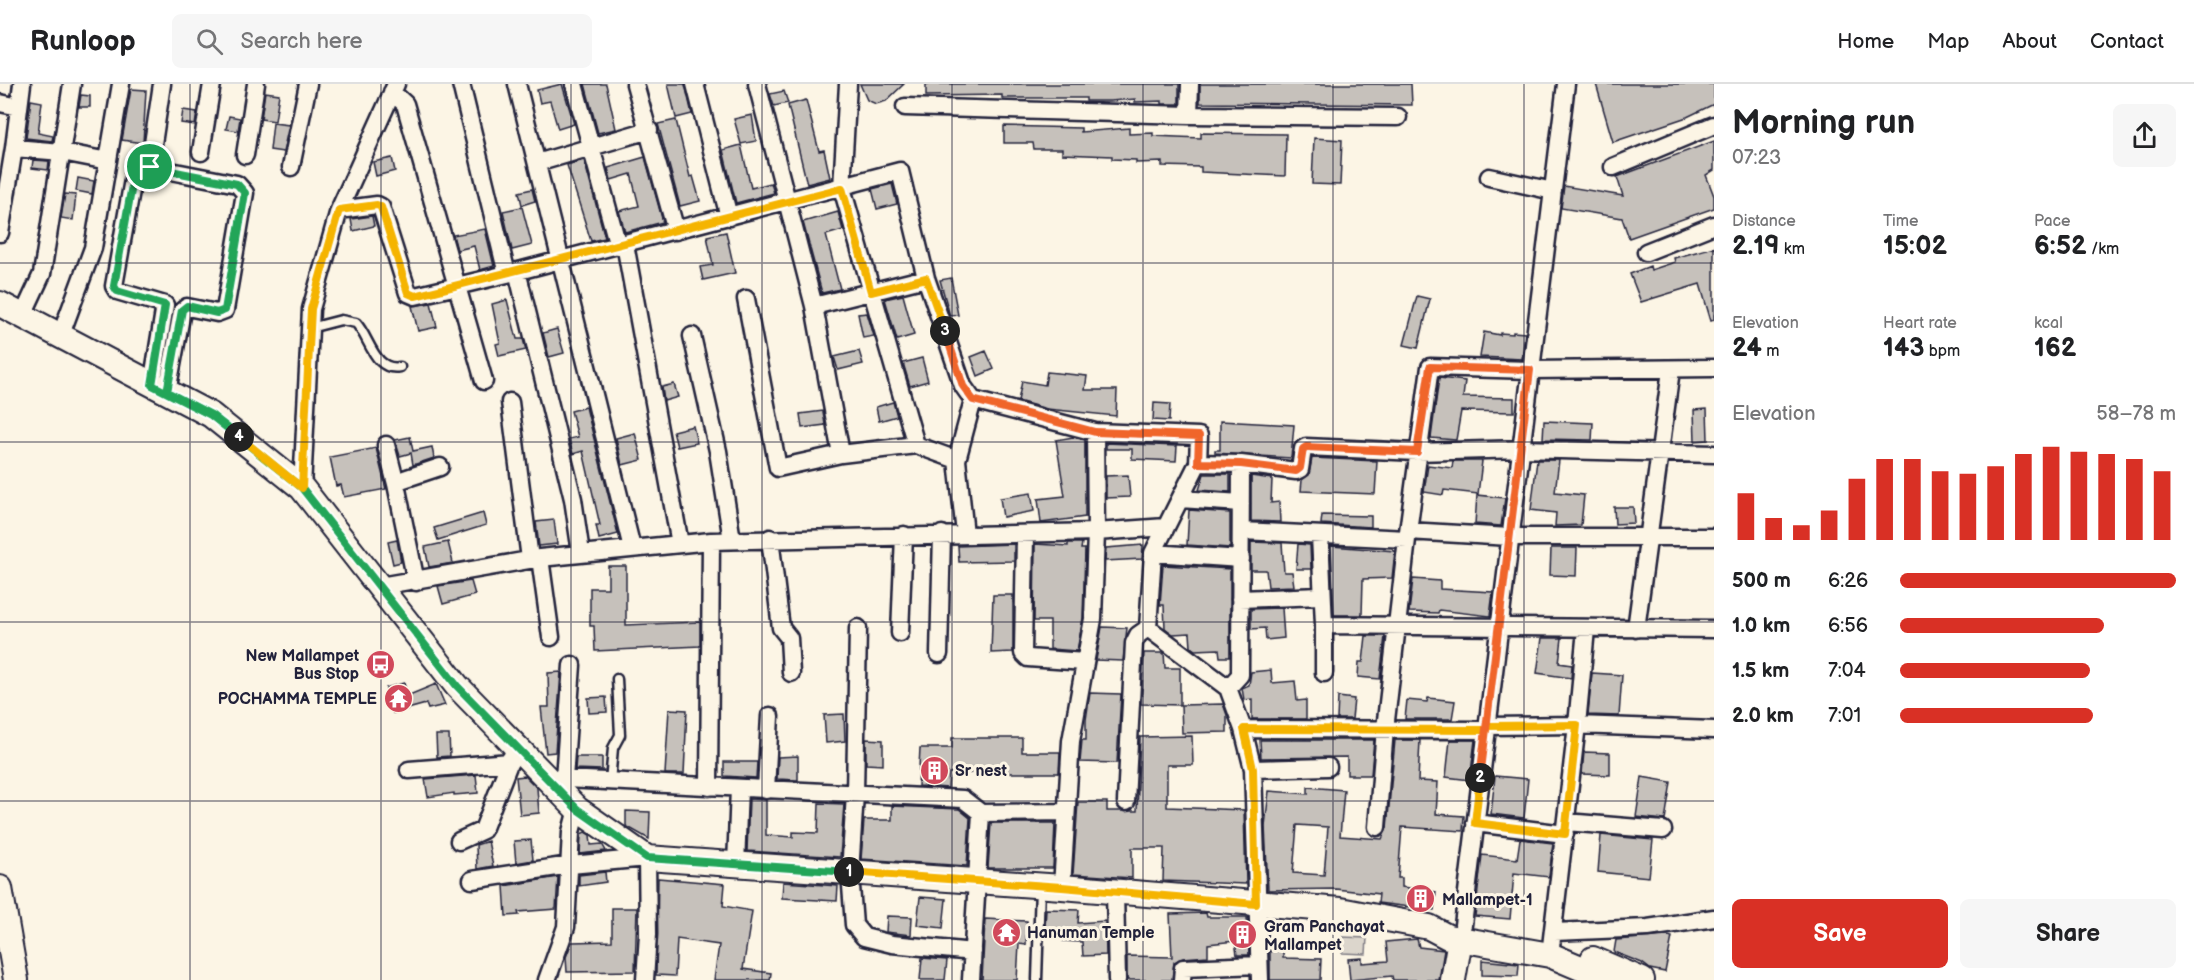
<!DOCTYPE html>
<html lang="en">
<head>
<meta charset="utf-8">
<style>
	:root { --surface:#fff; --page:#f6f6f6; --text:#202124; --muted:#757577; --line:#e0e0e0; --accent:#d93025 }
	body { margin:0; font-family:"Balsamiq Sans",sans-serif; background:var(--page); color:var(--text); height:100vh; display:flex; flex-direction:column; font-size:22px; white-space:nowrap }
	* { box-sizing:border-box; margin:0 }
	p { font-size:20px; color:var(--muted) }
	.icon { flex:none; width:33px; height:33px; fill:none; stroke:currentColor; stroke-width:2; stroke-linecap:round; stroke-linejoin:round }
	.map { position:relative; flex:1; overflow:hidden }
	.drawer { display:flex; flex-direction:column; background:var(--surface); width:480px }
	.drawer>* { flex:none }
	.pin { position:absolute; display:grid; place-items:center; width:51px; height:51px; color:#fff; margin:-26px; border:3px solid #fff; border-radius:50%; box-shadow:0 2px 6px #0007 }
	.km { position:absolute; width:30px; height:30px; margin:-15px; border-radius:50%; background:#222; color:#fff; font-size:16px; line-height:30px; text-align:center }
	.round { display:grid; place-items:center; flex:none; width:63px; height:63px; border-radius:9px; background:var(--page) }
	.head { display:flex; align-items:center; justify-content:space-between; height:102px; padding:0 18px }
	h1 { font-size:33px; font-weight:600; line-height:45px }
	.figures { display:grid; grid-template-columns:repeat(3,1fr); gap:9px; height:102px; padding:6px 18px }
	.figures div { display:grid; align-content:center }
	.figures b { font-size:26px; font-weight:600 }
	.figures small { font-size:16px; font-weight:400 }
	.figures p { font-size:16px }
	.chart { height:168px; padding:12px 18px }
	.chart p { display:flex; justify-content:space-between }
	.chart svg { width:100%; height:108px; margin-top:6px; stroke:var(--accent); stroke-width:6 }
	.primary-button { display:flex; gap:12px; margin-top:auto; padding:12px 18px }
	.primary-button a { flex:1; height:69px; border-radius:9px; background:var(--accent); color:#fff; font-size:24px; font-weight:600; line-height:69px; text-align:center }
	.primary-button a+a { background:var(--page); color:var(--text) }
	ul { padding:0 18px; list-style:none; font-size:20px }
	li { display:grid; grid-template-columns:96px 72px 1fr; align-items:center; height:45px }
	li i { height:15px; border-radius:8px; background:var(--accent) }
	header { display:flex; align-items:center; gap:36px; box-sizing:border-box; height:84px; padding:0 30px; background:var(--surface); border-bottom:2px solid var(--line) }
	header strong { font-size:28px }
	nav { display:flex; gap:33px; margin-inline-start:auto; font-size:21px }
	.search { width:420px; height:54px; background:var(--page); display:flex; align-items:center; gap:15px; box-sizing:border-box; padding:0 21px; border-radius:9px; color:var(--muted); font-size:22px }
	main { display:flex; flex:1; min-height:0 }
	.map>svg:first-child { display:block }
</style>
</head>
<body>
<header>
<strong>Runloop</strong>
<div class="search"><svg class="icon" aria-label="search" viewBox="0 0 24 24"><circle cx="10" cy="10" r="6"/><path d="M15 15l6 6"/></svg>Search here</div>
<nav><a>Home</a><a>Map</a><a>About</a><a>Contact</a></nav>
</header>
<main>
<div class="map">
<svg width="1714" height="896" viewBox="0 0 1714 896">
	<rect width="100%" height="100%" fill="#fcf5e5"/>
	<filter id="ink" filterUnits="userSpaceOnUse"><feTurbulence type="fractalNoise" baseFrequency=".0167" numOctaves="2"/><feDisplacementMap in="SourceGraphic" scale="12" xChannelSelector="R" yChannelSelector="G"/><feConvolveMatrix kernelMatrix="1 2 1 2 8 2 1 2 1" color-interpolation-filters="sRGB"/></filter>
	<g filter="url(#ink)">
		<!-- green -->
		<path fill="#dcd6cc" stroke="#7f7c84" stroke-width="1.5" d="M1342,853l25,1 -1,16 -24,-1z"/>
		<!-- building -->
		<path fill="#c6c1bb" stroke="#22223b" stroke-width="1.5" fill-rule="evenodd" d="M562,0l12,40 -16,5 -8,-28 -10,2 -3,-13z
			M585,0h21l10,45 -18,4z
			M668,0h17l7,30 -16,4z
			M860,0h44l-18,17 -10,3 -9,-4z
			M926,0h253v20h-17v-3l-27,1v-3l-25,2h-24v-3h-84v-3l-76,1z
			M1200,0h211l1,21 -212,-2z
			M1596,0h118v20l-27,13 -74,25z
			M131,5l15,1 -3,53 -21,-3z
			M784,7l4,12 -14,3 -4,-12z
			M265,8l14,2 -4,27 -14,-2z
			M81,11l9,1v11h-11z
			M31,16l11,2 -4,31 15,3 -1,5 -26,-3z
			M806,16l13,51 5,-1 6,28 -23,6 -19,-79z
			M183,26l14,2 -2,13 -14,-2z
			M752,31l4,26 -15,3 -7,-25z
			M229,32l11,2 -2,13 -12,-2z
			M676,36l14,57 3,-1 7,25 -20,5 -22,-82z
			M273,39l16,2 -6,27 -13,-2z
			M1004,42l77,2v4l48,-4v6l24,-1v3l48,2v-5l85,1 -1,42 -84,-4v-5l-39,-1v-4l-26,1v-3l-24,-1v-3l-50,-2v-5h-28l-1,-6h-29z
			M1314,54l28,2 -2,45 -28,-1z
			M1714,57v29l-8,5 8,21v12l-85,30 -7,-20 -61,-10 3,-22 59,10 -6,-19z
			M741,61l10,43 20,-5 3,10 -38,10 -13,-53z
			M645,73l18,65 -38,10 -6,-21 20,-5 -8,-32 -20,6 -3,-12z
			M392,74l3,13 -19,5 -3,-14z
			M33,76l16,1 -1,9 -16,-2z
			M584,76l21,78 -14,3 -24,-76z
			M78,94l16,3 -2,13 -16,-3z
			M892,100l5,20 -20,5 -5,-20z
			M532,105l3,12 -13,4 -3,-13z
			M65,110l11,1 -3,25 -12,-2z
			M522,123l10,38 -20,5 -9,-39z
			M838,128l5,18 -17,5 14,54 -18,4 -19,-71z
			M372,132l2,10 -21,5 -2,-12z
			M485,145l9,37 -14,4 -6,-24 -17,4 -4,-15z
			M726,148l9,41 -32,7 -3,-13 13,-2 -6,-29z
			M1714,163v73l-3,1 -11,-37 -59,18 -11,-28 20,-8 1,4 24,-8 -1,-4z
			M951,194l7,37 -8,1 -10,-36z
			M903,211l11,40 -17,5 -12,-41z
			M1417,212l13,3 -12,49 -14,-3z
			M507,216l10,39h6l3,11 -27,6 -3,-12 4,-1 -8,-39z
			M431,219l6,24 -19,4 -6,-25z
			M867,229l7,23 -11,2 -5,-24z
			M557,245l7,24 -15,4 -6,-24z
			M1484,248l16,3v-2l13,1v-2l12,1 -3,26 -42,-2z
			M859,267l4,13 -25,6 -4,-13z
			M986,267l8,18 -16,7 -7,-19z
			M922,274l6,23 -18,5 -7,-23z
			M1047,288l40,4 -2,14h32l-1,26 -69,-7 -29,-8 4,-20 23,4z
			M1439,294l26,3 -2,16 51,1v14l-53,-1 -5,29 -25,-2z
			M674,300l4,13 -14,4 -2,-14z
			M893,318l4,14 -18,5 -3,-14z
			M1154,319l16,1 -1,17 -16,-1z
			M586,323l32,127 -19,5 -3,-14h4l-17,-74 -10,3 -4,-15 9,-2 -7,-26z
			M1707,325l1,31 -13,1 -1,-31z
			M823,327l2,14 -23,3 -2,-14z
			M1220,337l74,4 -3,33 -76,-5v-3h5z
			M1544,337l49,2 -1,17 -49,-1z
			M693,342l4,17 -20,4 -4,-16z
			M635,349l7,27 -20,5 -6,-27z
			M410,353l3,14 19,-4 2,11 -21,7 -2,-12 -11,3 -5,-16z
			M1073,353l12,3v77l-44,6 -3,-24 27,-3 -9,-56z
			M1106,359l71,3 -1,15 -44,-2v-10h-26z
			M376,364l10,41 -42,8 -3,-12 -5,1 -6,-29z
			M1312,374l65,3 -2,33 -74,-3 1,-11 7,-5z
			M1537,376h22l-4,32 29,3 -3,30 -26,1 1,-13 -25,-3z
			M1453,377h29l-4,33 -34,-4 -1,5 -19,-3 4,-27 24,3z
			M1204,390h26v18l-31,-2z
			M1128,391l2,22 -24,1v-22z
			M1251,392l21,3 -1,24 8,-1 1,20 -29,-1z
			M1031,409l3,18 -31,6 -3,-19z
			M1477,411l28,3 -4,28 -26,-2z
			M1614,423h19l1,16 -19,1z
			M1189,426l41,3v35l-43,-3z
			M483,429l3,12 -48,15 -4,-12z
			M1322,431l49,1v11l-50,-3z
			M554,436l3,24 -18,2 -3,-24z
			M397,456l4,22 -8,2 -5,-22z
			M448,458l5,21 -24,4 -4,-20z
			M1251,458l31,1 2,29h8l2,14 -26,1 -2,-17h-15z
			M1068,459h14l-1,6h4l-2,69 -6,33 -27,-2v-28h-16l1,-77 33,2z
			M1014,460v17l-55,1 -1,-16z
			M1298,460l12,1 1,24h-15z
			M1143,461l-1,14 -37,2 1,-13z
			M1331,462l64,5 -3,27 -29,1 -1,36h-28z
			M1551,464h26l-1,28 -26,-1z
			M1163,481l67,4v88h-10l-1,-8 -24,1 -4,-3 -1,-14 -17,1 -8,-6 -1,-23h-4z
			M608,482h18v59l74,-3v24l-105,5 -1,-25h-4v-38h18z
			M1413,495l27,2v8l53,3 -3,24 -51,-6 -1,3 -29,-1z
			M471,497l4,14 -32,9 -5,-18z
			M993,511h20v57l-22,1z
			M1282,524l2,30 -18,2 -1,-12 -14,1v-20z
			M1102,543l25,1 -4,33 -27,-1z
			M1366,552h19l-5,43 -22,-2 1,-15h4z
			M1542,554h20l-3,25 13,2 -1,13 -34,-5z
			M1144,569h20l1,15h15v37l-39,-1z
			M1271,586l1,13 23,-2 2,20 9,-1v19h-54v-20l-8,1 -2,-12 7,-3 2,-13z
			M561,588l-6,80 -9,1 -5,-46h8l-1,-34z
			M1592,589l30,2 -3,41 -31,-1z
			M404,599l3,13 29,-12 9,21 -17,4 -2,-5 -33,9 -7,-25z
			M1090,609l31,1 -4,69 -37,-1 2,-22h4v-20z
			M606,613l1,15 -18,1 -1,-15z
			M1338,613l16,2 -2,20h-15z
			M1428,614l27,3 -3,18h-47l2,-19 20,2z
			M1223,620l4,11v17l-45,1 -1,-28z
			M669,625l18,1 -3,64h-19z
			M844,630l1,27 -19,2 -2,-28z
			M436,651h13l1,21 -13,1z
			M1192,652l1,29h-26v42l77,3 2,74 -83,-3 1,-33h-32v30l-59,-4 5,-72h29v9h30l3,-74z
			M952,654h70v14h38l-1,21h-110l-1,15 -30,-2 2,-38h32z
			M866,655l17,1v25l-17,-1z
			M1260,656h114l-3,35h-24v-18l-86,1z
			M1395,656h25l-2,41 20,1 -2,32 28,2 -1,15 -61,-4 -4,51h4v9l34,5 -2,18 -56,-7 1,-9 -43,-5 -68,1 -3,-64 4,-35 39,3v-7l36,3 -4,46 42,3 5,-11zM1297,741l31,2 -4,48 -31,-2z
			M1450,656h25l-5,40 -24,-3z
			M1584,668l26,1v22l-28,-1z
			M798,672v24l-21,-1 1,-22z
			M576,673h26v13l-27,-1z
			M724,678h33l-1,16 -32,-2z
			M476,691l2,18 -24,2v-2l-26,4 -3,-18z
			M525,692l12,12 2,25 -19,2 -4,-38z
			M1495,692l33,3 -4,39 -33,-4z
			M1642,693l29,5 -6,38 -29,-3z
			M749,715l17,1v35l27,2v-5l25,1 1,-30 25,1 -4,53 -93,-6z
			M892,722l67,3 11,9 -3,48 -106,-7 3,-39h28z
			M626,727l24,1 -1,27 -23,-13z
			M991,739h64l-2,45h-65z
			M585,748l5,3 1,10 11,-1 4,7 -26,3 1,-20z
			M1601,751l52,5 -4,37 -51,-5z
			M1520,755l33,4 -4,34 -35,-4 -4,46 -35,-3 7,-61 35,4z
			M531,756l2,20 -17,3 -2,-22z
			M488,757l5,25 -16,3 -1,-24z
			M605,788l1,10 -27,4v-11z
			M558,793l-2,32 -38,3 1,3 -13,1 -2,-30z
			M658,794l67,6 -2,22 29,5 -9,58 28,4 -1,7h-56l5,-35 -42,-6 -2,37 -19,-1z
			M783,798l55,4 -1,15 -55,-3z
			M920,813l26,2 -3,29 -26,-3z
			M612,824h25l-2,63 -68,1 -1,-15 6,-15 40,-1z
			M1046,825l33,1 -1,13 27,-2 1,34 -23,1 -1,-14 -19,-1v-12l-18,-1z
			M1206,829l1,4h40l2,38h-12l-2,-14 -27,3v12l-25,2 -9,4 -2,18h-45v-24l45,1 -2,-43z
			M887,832l25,1 -1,18 -25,-3z
			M985,835l42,2 -1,24 -7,-1 -2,36h-35z
			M1667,852l5,1 -7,35 -15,-3 -8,-6 -28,-11 2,-12z
			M1417,855l2,8 25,3 -5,30h-46l-1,-4 -42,4 -2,-21 14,-1v5l26,-2 -2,-19z
			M1270,866h13v8l38,1 -1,21h-50z
			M922,874l25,2 -2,20h-25z
			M1482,876l37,4 -1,12 -36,-1z"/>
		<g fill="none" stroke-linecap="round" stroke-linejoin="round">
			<defs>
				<path id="lane" d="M310,244l31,-8 15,3c14,15 18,49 44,44
					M610,698l3,-34 7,-13 -3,-56
					M1037,896l3,-93"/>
				<path id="street" d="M461,0l46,190
					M517,0l115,464
					M574,0l44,162
					M635,0l41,147
					M695,0l34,133
					M757,0l57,222 27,148
					M848,0l-6,104 74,257 41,15
					M392,8l13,12 79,277
					M0,19l19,4
					M905,23l284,8 209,2
					M1189,31l1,-31
					M14,64l8,-64
					M201,68l11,-68
					M245,71l11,-71
					M151,73l11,-73
					M537,79l112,-33
					M291,83l17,-83
					M1613,83l101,-42
					M1489,93l64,14
					M339,126l38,-5 4,2 27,86 7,3 92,-22 393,-103 26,107 37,108 10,14 122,32 104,4 -1,27 -45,90 -5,75 -10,7 -4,8 -8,159
					M0,149l14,-85 48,4 46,9
					M625,160l55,300
					M1646,168l68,-27
					M517,187l56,228 8,54
					M746,215l32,169 63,-14 75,-9
					M814,222l112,-28
					M22,233l20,-43 30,-190
					M692,252l26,115 14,89
					M60,253l33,-89 28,-164
					M152,301l13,-80 -48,-14 -3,-5 20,-112 2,-4 9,-4 92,18 8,9 -20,117 -8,3 -30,-6 -5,4 -15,81
					M510,318l20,157
					M1095,348l1,100 70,-5
					M386,361l10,39
					M1198,379l43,1 55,7 4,-2 3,-20 3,-2 111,5 104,-3 193,5
					M302,404l9,-179 28,-99 57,-126
					M1180,415l61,4
					M1241,447l166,8 -22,190 -8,98
					M1408,447l102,6h204
					M965,450l-8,-74 16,-60
					M1025,451l-2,118 5,5 57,4
					M1320,451l4,90 390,4
					M770,454l11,90 8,10 2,35
					M1407,455l23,-172 100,3 184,-2
					M1153,469l88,6
					M540,474l11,79
					M416,498l-20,-98 2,-3 42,-14
					M380,502l160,-28 171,-17 385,-9 -3,87 -22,122 -9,146
					M1240,515l81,-3
					M1324,541v48
					M858,544l-3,166 -5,79 4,52 10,12 28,7 81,8
					M1148,544l80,60 15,41 10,40 7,211
					M1586,545l-9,96 137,5
					M1636,545l35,-259
					M900,549l4,-98
					M939,570l3,-120
					M1228,604l12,-13 1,-211
					M1487,642l90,-1 -27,230
					M1243,645l243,1
					M1253,685l75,-2
					M409,686l101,-8
					M545,694l418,21 18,14 85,-1
					M564,695l8,-114
					M709,703l2,-246
					M766,706l4,-74
					M1566,738l97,8
					M1475,739l90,11
					M459,757l24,-11 32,-82
					M736,781l3,-77
					M472,796l98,-15 77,-7 1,76 -3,46
					M1115,808l2,88
					M1463,841l103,-841
					M1554,848l94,-4 66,-10
					M547,896l19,-53 5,-95 6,-23
					M971,896l10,-167
					M1182,896l1,-12 76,-3"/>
				<path id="secondary" d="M0,220l211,111 91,73 155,198 120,123 70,49 415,29 278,23 89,17 19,10 102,18 59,25
					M0,804l16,92
					M1593,875l49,21
					M1453,896l7,-41"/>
			</defs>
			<!-- lane casing -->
			<use href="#lane" stroke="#22223b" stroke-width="13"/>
			<!-- street casing -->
			<use href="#street" stroke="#22223b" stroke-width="21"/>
			<!-- secondary casing -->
			<use href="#secondary" stroke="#22223b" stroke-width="28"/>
			<!-- lane -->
			<use href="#lane" stroke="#fcf5e5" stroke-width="8"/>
			<!-- street -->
			<use href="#street" stroke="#fcf5e5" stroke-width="16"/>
			<!-- secondary -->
			<use href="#secondary" stroke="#fcf5e5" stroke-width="24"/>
		</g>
	</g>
	<g fill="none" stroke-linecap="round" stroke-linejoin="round" filter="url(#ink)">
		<defs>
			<path id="split-1" d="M150,83l-10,-1 -6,8 -20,112 3,5 48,14 -13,80 59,30 91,73 155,198 120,123 70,49 202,14"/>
			<path id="split-2" d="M849,788l213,15 194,17 -3,-135 -9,-40 242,1 1,-4 90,-1 -12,109 -90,-11 5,-45"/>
			<path id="split-3" d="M945,247l18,55 10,14 122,32 104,4 -1,27 43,1 55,7 4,-3 3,-19 3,-2 111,5 13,-85 100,3 -50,408"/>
			<path id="split-4" d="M239,353l63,51 9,-179 28,-99 38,-5 4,2 27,86 7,3 427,-108 29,104 55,-14 19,53"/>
			<path id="split-5" d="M150,83l87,17 8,9 -20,117 -8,3 -30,-7 -5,4 -15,82 44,23 28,22"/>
		</defs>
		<!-- split-1 casing -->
		<use href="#split-1" stroke="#fff" stroke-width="12"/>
		<!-- split-2 casing -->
		<use href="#split-2" stroke="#fff" stroke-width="12"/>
		<!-- split-3 casing -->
		<use href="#split-3" stroke="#fff" stroke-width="12"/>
		<!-- split-4 casing -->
		<use href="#split-4" stroke="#fff" stroke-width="12"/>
		<!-- split-5 casing -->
		<use href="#split-5" stroke="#fff" stroke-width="12"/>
		<!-- split-1 -->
		<use href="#split-1" stroke="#22a559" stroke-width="8"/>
		<!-- split-2 -->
		<use href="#split-2" stroke="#f5b400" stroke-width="8"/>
		<!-- split-3 -->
		<use href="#split-3" stroke="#f0652b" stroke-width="8"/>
		<!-- split-4 -->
		<use href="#split-4" stroke="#f5b400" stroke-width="8"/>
		<!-- split-5 -->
		<use href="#split-5" stroke="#22a559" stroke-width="8"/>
	</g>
	<!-- grid -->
	<path fill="none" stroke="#22223b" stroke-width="1.5" stroke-opacity="0.55" d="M190,0v896M381,0v896M571,0v896M762,0v896M952,0v896M1143,0v896M1333,0v896M1524,0v896M0,179h1714M0,358h1714M0,538h1714M0,717h1714"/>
	<!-- icons -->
	<defs>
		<symbol id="bus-disc" viewBox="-11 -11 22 22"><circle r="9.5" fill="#d1495b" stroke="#fcf5e5"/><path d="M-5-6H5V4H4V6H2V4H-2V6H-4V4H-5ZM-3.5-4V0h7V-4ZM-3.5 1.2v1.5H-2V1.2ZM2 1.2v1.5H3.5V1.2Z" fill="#fff"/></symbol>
		<symbol id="temple-disc" viewBox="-11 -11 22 22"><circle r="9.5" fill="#d1495b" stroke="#fcf5e5"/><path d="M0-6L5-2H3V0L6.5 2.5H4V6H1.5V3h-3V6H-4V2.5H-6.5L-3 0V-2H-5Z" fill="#fff"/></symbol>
		<symbol id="building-disc" viewBox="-11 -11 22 22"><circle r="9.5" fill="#d1495b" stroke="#fcf5e5"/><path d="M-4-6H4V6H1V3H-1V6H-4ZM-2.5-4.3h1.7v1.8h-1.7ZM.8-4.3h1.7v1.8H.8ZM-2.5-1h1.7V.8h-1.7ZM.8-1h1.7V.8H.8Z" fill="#fff"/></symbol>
	</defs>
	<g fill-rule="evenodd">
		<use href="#bus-disc" x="364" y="564" width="33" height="33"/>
		<use href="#temple-disc" x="382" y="598" width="33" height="33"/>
		<use href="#building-disc" x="918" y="670" width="33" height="33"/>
		<use href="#building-disc" x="1404" y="798" width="33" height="33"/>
		<use href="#temple-disc" x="990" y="832" width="33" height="33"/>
		<use href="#building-disc" x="1226" y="834" width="33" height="33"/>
	</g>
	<g text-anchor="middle" stroke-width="6" stroke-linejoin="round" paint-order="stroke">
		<!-- poi labels -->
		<g font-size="16" font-weight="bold" fill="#22223b" stroke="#fcf5e5" text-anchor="start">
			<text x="359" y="577" text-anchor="end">New Mallampet<tspan x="359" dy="18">Bus Stop</tspan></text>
			<text x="377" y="620" text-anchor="end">POCHAMMA TEMPLE</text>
			<text x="955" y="692">Sr nest</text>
			<text x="1442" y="821">Mallampet-1</text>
			<text x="1264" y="848">Gram Panchayat<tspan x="1264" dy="18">Mallampet</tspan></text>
			<text x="1027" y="854">Hanuman Temple</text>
		</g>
	</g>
</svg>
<div class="pin" style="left:150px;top:83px;background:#1e9e55"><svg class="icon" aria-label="arrive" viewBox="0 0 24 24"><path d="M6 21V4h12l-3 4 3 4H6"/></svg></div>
<b class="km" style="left:849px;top:788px">1</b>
<b class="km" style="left:1480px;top:694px">2</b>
<b class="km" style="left:945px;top:247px">3</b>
<b class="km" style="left:239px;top:353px">4</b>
</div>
<section class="drawer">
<div class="head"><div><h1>Morning run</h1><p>07:23</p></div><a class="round"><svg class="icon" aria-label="share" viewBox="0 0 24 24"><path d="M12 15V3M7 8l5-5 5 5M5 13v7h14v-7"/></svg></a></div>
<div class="figures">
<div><p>Distance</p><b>2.19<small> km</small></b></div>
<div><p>Time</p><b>15:02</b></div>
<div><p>Pace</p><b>6:52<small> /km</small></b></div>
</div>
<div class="figures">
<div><p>Elevation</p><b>24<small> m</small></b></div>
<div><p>Heart rate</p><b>143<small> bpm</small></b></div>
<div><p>kcal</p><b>162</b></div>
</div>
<div class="chart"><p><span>Elevation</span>58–78 m</p>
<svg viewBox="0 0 160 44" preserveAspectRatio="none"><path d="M5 44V25M15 44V35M25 44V38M35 44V32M45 44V19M55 44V11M65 44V11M75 44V16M85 44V17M95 44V14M105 44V9M115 44V6M125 44V8M135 44V9M145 44V11M155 44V16"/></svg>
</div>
<ul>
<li><b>500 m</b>6:26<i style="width:100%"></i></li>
<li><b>1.0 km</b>6:56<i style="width:74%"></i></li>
<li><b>1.5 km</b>7:04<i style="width:69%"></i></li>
<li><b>2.0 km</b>7:01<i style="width:70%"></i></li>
</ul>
<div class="primary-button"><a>Save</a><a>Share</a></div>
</section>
</main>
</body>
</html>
